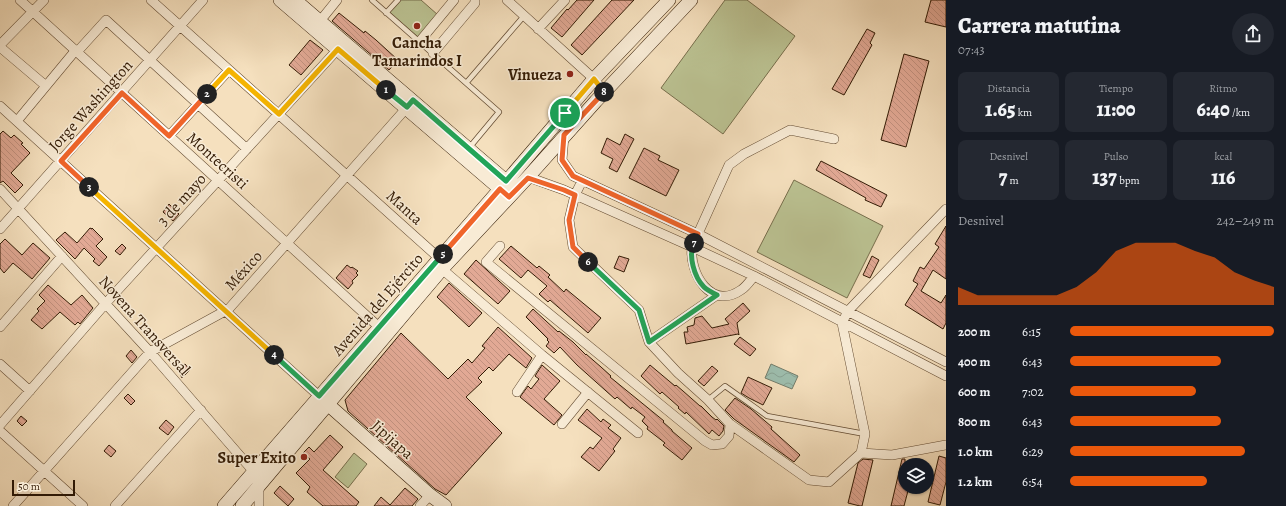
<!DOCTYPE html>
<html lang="es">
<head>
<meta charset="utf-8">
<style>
	:root { --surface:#171b24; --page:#242831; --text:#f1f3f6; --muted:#9ea1a6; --accent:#ea580c }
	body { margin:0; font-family:Alegreya,serif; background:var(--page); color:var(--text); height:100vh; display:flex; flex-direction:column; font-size:15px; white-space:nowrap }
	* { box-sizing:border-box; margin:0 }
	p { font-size:13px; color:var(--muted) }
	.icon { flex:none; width:22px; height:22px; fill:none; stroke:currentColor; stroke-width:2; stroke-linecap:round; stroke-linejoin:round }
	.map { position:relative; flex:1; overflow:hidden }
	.panel { display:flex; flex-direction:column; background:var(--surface); width:340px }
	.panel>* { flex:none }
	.tools { position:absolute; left:898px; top:458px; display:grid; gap:8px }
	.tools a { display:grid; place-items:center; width:36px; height:36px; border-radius:50%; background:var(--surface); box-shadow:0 1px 3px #0004; font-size:20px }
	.scale { position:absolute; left:12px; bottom:10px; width:63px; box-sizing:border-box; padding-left:4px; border:2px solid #331b05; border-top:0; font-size:11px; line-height:14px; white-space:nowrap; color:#331b05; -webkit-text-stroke:3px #f8ebd5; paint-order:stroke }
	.pin { position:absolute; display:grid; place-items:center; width:34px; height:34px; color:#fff; margin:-17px; border:2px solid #fff; border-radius:50%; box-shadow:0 1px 4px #0007 }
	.km { position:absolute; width:20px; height:20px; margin:-10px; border-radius:50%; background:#222; color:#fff; font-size:11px; line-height:20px; text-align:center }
	.round { display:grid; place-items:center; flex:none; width:42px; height:42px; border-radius:21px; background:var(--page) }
	.headline { display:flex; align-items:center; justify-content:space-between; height:68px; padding:0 12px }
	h1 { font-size:22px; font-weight:800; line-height:30px }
	.stats { display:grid; grid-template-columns:repeat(3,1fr); gap:6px; height:68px; padding:4px 12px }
	.stats div { display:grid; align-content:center; border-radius:8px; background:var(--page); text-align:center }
	.stats b { font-size:20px; font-weight:800 }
	.stats small { font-size:11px; font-weight:400 }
	.stats p { font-size:11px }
	.chart { height:112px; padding:8px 12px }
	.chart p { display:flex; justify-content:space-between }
	.chart svg { width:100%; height:72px; margin-top:4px; fill:var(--accent); opacity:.7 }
	ul { padding:0 12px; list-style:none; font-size:13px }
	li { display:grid; grid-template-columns:64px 48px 1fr; align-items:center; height:30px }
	li i { height:10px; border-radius:5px; background:var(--accent) }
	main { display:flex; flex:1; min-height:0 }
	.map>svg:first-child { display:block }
</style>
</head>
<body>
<main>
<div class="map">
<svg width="946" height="506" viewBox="0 0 946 506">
	<defs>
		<pattern id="water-waves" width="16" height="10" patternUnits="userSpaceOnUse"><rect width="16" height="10" fill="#9dbdad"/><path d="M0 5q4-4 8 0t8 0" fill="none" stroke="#88a293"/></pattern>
		<pattern id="building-back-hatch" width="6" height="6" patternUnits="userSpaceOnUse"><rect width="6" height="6" fill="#e2a995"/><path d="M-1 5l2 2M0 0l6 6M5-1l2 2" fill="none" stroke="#c2917f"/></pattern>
	</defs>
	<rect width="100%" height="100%" fill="#f5e0be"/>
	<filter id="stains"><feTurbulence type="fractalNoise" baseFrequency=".005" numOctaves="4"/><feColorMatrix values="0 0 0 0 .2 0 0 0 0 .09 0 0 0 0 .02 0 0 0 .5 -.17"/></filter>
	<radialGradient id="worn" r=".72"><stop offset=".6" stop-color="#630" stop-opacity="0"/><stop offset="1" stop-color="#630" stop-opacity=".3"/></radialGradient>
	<!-- green -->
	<path fill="#bbc292" stroke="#776e4c" d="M400,0h21l17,15 -19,23 -30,-26z
		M725,0h22l48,36 -72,98 -62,-46z
		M794,180l89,46 -36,72 -90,-46z
		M354,453l13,11 -19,24 -13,-11z"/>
	<!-- water -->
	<path fill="url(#water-waves)" stroke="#737c6a" d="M771,364l27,12 -6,13 -27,-11z"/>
	<!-- building -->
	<path fill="url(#building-back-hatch)" stroke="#331b05" d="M577,0h17l-32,37 -11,-9 16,-19 1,1z
		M612,0h22l-52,55 -11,-10z
		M931,0h15v27l-21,-5z
		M339,13l25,20 1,-2 11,9 22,20 -9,10 -57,-49z
		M867,29l8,4 -5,10 2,2 -28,50 -12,-6z
		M310,40l13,10 -22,25 -12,-10z
		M904,54l25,7 -23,86 -25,-7z
		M3,131l8,7 3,-3 9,8 -2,1 9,9 -19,20 12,12 -8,8 -12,-12 -3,2v-49z
		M625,134l9,5 -17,33 -8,-4 4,-9 -12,-6 6,-15 13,7z
		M644,148l16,8 -2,4 21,10 -13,26 -37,-18z
		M821,161l66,34 -6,12 -16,-7 1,-2 -50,-28z
		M169,204l10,10 -6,7 -10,-9z
		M946,226v53l-13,-9 -12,21 20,12 5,-8v28l-3,6 -38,-24 13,-21 -5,-3 7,-14 4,2 15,-22 -4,-3z
		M90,228l2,1v-1l11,11 -7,7 11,11 -8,9 -6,-5 2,-2 -11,-11 -9,11 -19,-19 9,-8 12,11z
		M5,239l17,16 11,-12 17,15 -18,21 -19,-16 -9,10 -4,-5v-24z
		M122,244l4,4 -6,7 -5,-4z
		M511,246l26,22 2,-2 11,9 -2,2 16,15 2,-3 35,29 -13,15 -38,-33 -2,2 -9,-8 8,-8 -19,-16 -7,8 -22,-19z
		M619,256l10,3 -5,13 -10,-4z
		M872,256l7,4 -9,18 -7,-3z
		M476,260l34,31 -12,13 -34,-30z
		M347,265l4,3 1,-1 6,4 -2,2 2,2 -6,6 1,2 -5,6 -12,-11z
		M449,283l33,30 -13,14 -32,-30z
		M48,285l23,20 11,-10 11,13 -13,16 -2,-2 -3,3 -15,-13 -18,17 -11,-9 8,-9 -2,-2 8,-8 -6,-6z
		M743,303l7,8 -13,12 2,12 -1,-1 -52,10 -2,-12h4l-1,-5 7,-2 1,-7 7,-2 10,12 17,-4 -4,-5z
		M533,309l25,23 1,-1 14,11 13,13v-1l15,13 10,9 -1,1 54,44 -1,1 9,8v1l20,17 -10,12 -19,-15 2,-2 -18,-14 1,-2 -6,-6 3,-4 -13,-10 -1,2 -14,-12 -2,2 -38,-34 -17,-18 -6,6 -8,-7 3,-4 -2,-2 1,-1 -22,-22z
		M498,327l34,31 -6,10 -17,-14 -16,17 -4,-4 -11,11 4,4 -16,15 36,36 -56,62 -11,-6 -87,-78 -3,-11 56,-67 47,46 20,-20 4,4 13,-15 -3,-2z
		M740,337l16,12 -6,7 -16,-12z
		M131,350l6,7 -5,6 -6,-7z
		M185,364l5,6 -8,8 -4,-9z
		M542,365l18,16 -16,18 18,16 -8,10 -34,-28 8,-11 3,3 8,-10 -4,-3z
		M650,365l25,21 1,-1 7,6 17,15h1l11,11 4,3 1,-1 7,7 -1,5 -4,5 -7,-6 -3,4 -23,-22 -1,2 -7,-6 1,-1 -17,-15 -2,2 -19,-18z
		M712,366l6,5 -14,15 -6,-5z
		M748,377l24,11 -9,17 -14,-7 -8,-5z
		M128,394l7,7 -4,4 -7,-7z
		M735,398l16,11 21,18 -1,2 29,26 -6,7 -60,-43 -9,-9z
		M587,409l14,13 2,-3 8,6 -3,3 13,10 -8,11 2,2 -16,20 -18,-14 9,-10 3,2 9,-11 -24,-18z
		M21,416l6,5 -5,5 -5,-5z
		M166,420l8,7 -6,8 -9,-7z
		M330,435l13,12 -20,23 36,32 -3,4h-33l-16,-14 3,-5 -14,-14 14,-14 -7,-6 6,-6 5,5z
		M109,445l7,6 -5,6 -7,-6z
		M939,456l7,2v24l-6,23 -12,-3z
		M863,459l10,1 -11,46h-2l-12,-3 10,-40z
		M902,459h3v28h4l-5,19h-13z
		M280,486l14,13 -6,7 -14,-13z
		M405,488l13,11 -6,7h-38l7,-9 9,8z"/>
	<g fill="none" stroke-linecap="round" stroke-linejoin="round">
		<defs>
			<path id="lane" d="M372,0l127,112 -30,36
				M386,13l12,-13
				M467,82l57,-66
				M708,400l17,-14 42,30 98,18"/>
			<path id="street" d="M20,0l359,327
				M151,0l288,258 3,11 100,86 96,78
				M507,0l87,79 10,13
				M320,21l17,-21
				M538,29l27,-29
				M420,41l34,-41
				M0,45l44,-45
				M0,47l46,39
				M433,53l42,-50v-3
				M0,106l319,290
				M17,121l58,-70 2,1 29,-32 141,129
				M169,136l60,-66
				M564,136l-2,24 11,16 125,58 248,128
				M528,177l36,13 128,57 62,29 192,100
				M0,189l150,163 104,120 5,15v19
				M946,209l-98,102 -6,12 23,111 -4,19 31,2 54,-10
				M0,229l203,-229
				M500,246l-14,16 219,179 7,4 10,-1 7,-8 1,-12 -22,-24 -30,-27 -29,-31 -10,-32 -66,-63 -4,-27 6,-25 7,-14
				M754,276c-4,5 -8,11 -13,14 -30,21 -52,-17 -49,-43l37,-82 15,-11 46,-24 44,9
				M0,327l62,-71
				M649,342l68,-47
				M0,364l30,27
				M517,392l25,-37
				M562,424l26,-32
				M730,424l79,56 20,2 32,-29
				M0,425l106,-122 232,-254
				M0,431l83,75
				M13,506l137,-154 75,-41 1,1 184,-208
				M115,506l86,-96
				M420,506l10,-11"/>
			<path id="secondary" d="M280,0l226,194
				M295,0l218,187
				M323,400l107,95 15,11
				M224,506l276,-317 94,-110 75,-79
				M242,506l200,-237 86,-92 68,-76 95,-101"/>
		</defs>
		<!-- lane casing -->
		<use href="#lane" stroke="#644c33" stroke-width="6"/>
		<!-- street casing -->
		<use href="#street" stroke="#644c33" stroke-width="10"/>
		<!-- secondary casing -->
		<use href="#secondary" stroke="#331b05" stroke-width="14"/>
		<!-- lane -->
		<use href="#lane" stroke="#f8ebd5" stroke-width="4.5"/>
		<!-- street -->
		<use href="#street" stroke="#f8ebd5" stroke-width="9"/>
		<!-- secondary -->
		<use href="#secondary" stroke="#f8ebd5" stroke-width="13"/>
	</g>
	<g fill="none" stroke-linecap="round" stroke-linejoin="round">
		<defs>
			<path id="split-1" d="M386,90l21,17 6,-7 93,81 59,-68"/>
			<path id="split-2" d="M207,94l22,-24 50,44 59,-65 48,41"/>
			<path id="split-3" d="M89,187l-28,-26 61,-68 47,43 38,-42"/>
			<path id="split-4" d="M89,187l185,168"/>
			<path id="split-5" d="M274,355l45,41 124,-142"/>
			<path id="split-6" d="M443,254l57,-65 9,8 19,-19 36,12 11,5 -6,25 4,27 15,15"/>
			<path id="split-7" d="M588,262l51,48 10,32 68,-47c-4,-2 -10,-5 -13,-8 -10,-10 -16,-32 -10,-44"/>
			<path id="split-8" d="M604,92l-40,43 -2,25 11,16 125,58 -4,9"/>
			<path id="split-9" d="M565,113l29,-34 10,13"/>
		</defs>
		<!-- split-1 casing -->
		<use href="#split-1" stroke="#fff" stroke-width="8"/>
		<!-- split-2 casing -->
		<use href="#split-2" stroke="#fff" stroke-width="8"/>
		<!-- split-3 casing -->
		<use href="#split-3" stroke="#fff" stroke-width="8"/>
		<!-- split-4 casing -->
		<use href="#split-4" stroke="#fff" stroke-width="8"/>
		<!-- split-5 casing -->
		<use href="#split-5" stroke="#fff" stroke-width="8"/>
		<!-- split-6 casing -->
		<use href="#split-6" stroke="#fff" stroke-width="8"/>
		<!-- split-7 casing -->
		<use href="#split-7" stroke="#fff" stroke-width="8"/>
		<!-- split-8 casing -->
		<use href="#split-8" stroke="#fff" stroke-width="8"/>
		<!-- split-9 casing -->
		<use href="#split-9" stroke="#fff" stroke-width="8"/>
		<!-- split-1 -->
		<use href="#split-1" stroke="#22a559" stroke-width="5"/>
		<!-- split-2 -->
		<use href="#split-2" stroke="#f5b400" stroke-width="5"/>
		<!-- split-3 -->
		<use href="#split-3" stroke="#f0652b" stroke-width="5"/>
		<!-- split-4 -->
		<use href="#split-4" stroke="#f5b400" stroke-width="5"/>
		<!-- split-5 -->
		<use href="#split-5" stroke="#22a559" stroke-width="5"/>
		<!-- split-6 -->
		<use href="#split-6" stroke="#f0652b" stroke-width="5"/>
		<!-- split-7 -->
		<use href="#split-7" stroke="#22a559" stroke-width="5"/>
		<!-- split-8 -->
		<use href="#split-8" stroke="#f0652b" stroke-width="5"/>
		<!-- split-9 -->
		<use href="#split-9" stroke="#f5b400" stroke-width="5"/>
	</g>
	<!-- markers -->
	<g fill="#8f2418" stroke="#f8ebd5" stroke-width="1.5">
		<circle cx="417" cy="26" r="4"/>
		<circle cx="570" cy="74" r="4"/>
		<circle cx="304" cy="457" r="4"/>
	</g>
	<g text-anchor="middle" stroke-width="3" stroke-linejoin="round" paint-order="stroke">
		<!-- poi labels -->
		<g font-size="16" font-weight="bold" fill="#331b05" stroke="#f8ebd5" text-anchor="end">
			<text x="417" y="48" text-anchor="middle">Cancha<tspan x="417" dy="18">Tamarindos I</tspan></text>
			<text x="562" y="80">Vinueza</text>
			<text x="296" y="463">Super Exito</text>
		</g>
		<!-- street labels -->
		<g font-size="16" fill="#331b05" stroke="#f8ebd5">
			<text transform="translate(90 105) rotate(-48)" y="6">Jorge Washington</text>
			<text transform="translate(218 160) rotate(42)" y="6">Montecristi</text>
			<text transform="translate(181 199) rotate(-48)" y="6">3 de mayo</text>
			<text transform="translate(405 207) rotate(42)" y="6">Manta</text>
			<text transform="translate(243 270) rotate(-48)" y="6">México</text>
			<text transform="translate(377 304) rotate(-49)" y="6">Avenida del Ejército</text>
			<text transform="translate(145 325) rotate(48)" y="6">Novena Transversal</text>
			<text transform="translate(393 439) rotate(42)" y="6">Jipijapa</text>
		</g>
	</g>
	<rect width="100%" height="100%" filter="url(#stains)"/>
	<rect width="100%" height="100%" fill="url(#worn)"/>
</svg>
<div class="tools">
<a><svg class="icon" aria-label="layers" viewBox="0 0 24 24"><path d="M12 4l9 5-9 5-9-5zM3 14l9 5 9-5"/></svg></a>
</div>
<div class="scale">50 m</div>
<div class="pin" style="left:565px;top:113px;background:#1e9e55"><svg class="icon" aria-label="arrive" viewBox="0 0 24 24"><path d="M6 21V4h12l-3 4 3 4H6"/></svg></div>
<b class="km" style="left:386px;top:90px">1</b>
<b class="km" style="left:207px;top:94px">2</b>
<b class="km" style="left:89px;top:187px">3</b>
<b class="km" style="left:274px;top:355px">4</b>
<b class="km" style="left:443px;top:254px">5</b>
<b class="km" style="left:588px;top:262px">6</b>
<b class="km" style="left:694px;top:243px">7</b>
<b class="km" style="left:604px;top:92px">8</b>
</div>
<section class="panel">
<div class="headline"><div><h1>Carrera matutina</h1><p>07:43</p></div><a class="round"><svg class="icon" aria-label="share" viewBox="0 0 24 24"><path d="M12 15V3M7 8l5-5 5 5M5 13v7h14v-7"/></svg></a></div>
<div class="stats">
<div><p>Distancia</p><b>1.65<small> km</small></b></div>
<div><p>Tiempo</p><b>11:00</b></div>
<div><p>Ritmo</p><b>6:40<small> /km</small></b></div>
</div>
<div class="stats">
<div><p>Desnivel</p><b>7<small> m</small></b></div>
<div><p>Pulso</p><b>137<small> bpm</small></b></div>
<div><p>kcal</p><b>116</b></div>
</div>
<div class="chart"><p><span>Desnivel</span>242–249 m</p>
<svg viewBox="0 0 160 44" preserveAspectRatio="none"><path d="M0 44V33L10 38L20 38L30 38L40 38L50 38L60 33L70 24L80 11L90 6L100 6L110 6L120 11L130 15L140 24L150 29L160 33V44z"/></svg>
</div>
<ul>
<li><b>200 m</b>6:15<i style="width:100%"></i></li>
<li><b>400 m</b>6:43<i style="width:74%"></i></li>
<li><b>600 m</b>7:02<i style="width:62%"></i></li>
<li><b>800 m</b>6:43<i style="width:74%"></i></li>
<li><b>1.0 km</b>6:29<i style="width:86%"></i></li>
<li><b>1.2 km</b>6:54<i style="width:67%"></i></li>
</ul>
</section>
</main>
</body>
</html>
